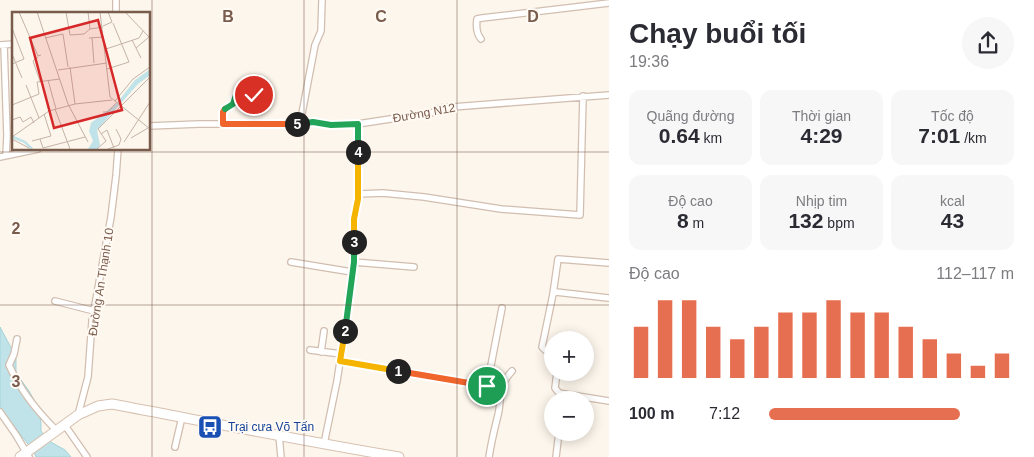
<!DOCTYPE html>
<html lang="vi">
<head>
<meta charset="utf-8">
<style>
	:root { --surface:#fff; --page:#f7f7f7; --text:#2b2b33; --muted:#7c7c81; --accent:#e76f51 }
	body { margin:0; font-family:Helvetica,sans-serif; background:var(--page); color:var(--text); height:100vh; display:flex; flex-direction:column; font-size:19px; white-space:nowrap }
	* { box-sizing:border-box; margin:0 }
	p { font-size:16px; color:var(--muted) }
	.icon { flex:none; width:28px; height:28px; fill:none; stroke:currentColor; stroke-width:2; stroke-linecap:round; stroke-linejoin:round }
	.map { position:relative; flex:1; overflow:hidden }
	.sheet { display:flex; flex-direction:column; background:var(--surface); width:425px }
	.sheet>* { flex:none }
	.fabs { position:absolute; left:544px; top:331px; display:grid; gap:10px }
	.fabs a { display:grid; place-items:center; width:50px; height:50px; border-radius:50%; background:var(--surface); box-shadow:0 2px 12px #0003; font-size:25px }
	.pin { position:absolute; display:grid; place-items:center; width:42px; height:42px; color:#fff; margin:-21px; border:2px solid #fff; border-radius:50%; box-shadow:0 1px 5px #0007 }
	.km { position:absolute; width:25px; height:25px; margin:-12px; border-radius:50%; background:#222; color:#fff; font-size:14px; line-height:25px; text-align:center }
	.round { display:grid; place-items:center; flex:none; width:52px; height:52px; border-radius:26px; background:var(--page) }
	.headline { display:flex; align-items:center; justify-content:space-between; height:85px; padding:0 20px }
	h1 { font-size:28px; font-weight:700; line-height:38px }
	.metrics { display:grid; grid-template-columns:repeat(3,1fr); gap:8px; height:85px; padding:5px 20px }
	.metrics div { display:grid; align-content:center; border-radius:12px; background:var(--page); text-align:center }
	.metrics b { font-size:21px; font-weight:700 }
	.metrics small { font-size:14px; font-weight:400 }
	.metrics p { font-size:14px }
	.chart { height:140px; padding:10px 20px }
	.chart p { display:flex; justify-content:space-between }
	.chart svg { width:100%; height:90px; margin-top:5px; stroke:var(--accent); stroke-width:6 }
	ul { padding:0 20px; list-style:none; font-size:16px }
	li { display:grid; grid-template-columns:80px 60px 1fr; align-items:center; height:38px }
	li i { height:12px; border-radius:6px; background:var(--accent) }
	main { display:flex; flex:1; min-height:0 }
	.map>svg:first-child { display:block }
</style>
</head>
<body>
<main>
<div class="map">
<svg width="609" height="457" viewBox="0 0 609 457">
	<rect width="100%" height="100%" fill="#fdf6ec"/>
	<!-- water -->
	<path fill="#bfe3e8" stroke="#a5d3da" d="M0,327l16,30v16l13,18 9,16 3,16v8l8,10 16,9 6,7h-35l-2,-5 -34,-44z"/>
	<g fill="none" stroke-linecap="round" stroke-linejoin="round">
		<defs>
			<path id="street" d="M116,0v14
				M481,39c-5,-6 -5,-13 -4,-20l5,-1 127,-15
				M0,45l14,-1
				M4,45l3,91 -1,19
				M223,124v-12l2,-3 8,-5 3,-9h18
				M300,124l15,-79 6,-14 1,-31
				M149,126l50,-2h71l43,-2 18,3h20l85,-13 4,-4 169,-13
				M0,157l38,-8
				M358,194l25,-1 41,4 77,12 79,6 3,-119
				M291,262l61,10
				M354,262l60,5
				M553,294l3,-2 52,6
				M55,301l39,10
				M17,339l-3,15 -5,11c11,25 28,46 47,65
				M310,350l31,4
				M321,352l3,-21
				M552,353l-7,-3 -3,-3 11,-53 5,-35 51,4
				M340,361l161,27
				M557,372l-2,16 4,5 6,1
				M487,386l15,-78
				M564,400l1,-6 44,7
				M0,412l16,23 13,22
				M78,415l10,-38 4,-56 19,-104 5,-41 2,-27
				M64,424l23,33
				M279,435l2,22
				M324,444l13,-63 11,-71 6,-48v-43l4,-20v-75
				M175,447l7,-30
				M489,457c2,-13 5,-26 8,-38 6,-20 -1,-31 15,-48
				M556,457l3,-25"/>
			<path id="secondary" d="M20,457l58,-42 20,-9 14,-2c96,18 191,37 287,53"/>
		</defs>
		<!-- street casing -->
		<use href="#street" stroke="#d1beb0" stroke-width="8"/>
		<!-- secondary casing -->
		<use href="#secondary" stroke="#d6c0b0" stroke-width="11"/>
		<!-- street -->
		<use href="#street" stroke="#fff" stroke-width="5.5"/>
		<!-- secondary -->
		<use href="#secondary" stroke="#fff" stroke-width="9"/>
	</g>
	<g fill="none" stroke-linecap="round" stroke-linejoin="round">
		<defs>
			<path id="split-1" d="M398,371l89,15"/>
			<path id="split-2" d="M345,331l-5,30 58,10"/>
			<path id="split-3" d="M345,331l9,-69v-20"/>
			<path id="split-4" d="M354,242v-23l4,-20v-47"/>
			<path id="split-5" d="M297,124l16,-2 18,3 27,-1v28"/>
			<path id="split-6" d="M225,109l-2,3v12h74"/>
			<path id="split-7" d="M225,109l8,-5 3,-9h18"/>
		</defs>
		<!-- split-1 casing -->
		<use href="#split-1" stroke="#fff" stroke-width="10"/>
		<!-- split-2 casing -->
		<use href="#split-2" stroke="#fff" stroke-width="10"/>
		<!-- split-3 casing -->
		<use href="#split-3" stroke="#fff" stroke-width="10"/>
		<!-- split-4 casing -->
		<use href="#split-4" stroke="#fff" stroke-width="10"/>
		<!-- split-5 casing -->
		<use href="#split-5" stroke="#fff" stroke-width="10"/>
		<!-- split-6 casing -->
		<use href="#split-6" stroke="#fff" stroke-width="10"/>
		<!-- split-7 casing -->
		<use href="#split-7" stroke="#fff" stroke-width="10"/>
		<!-- split-1 -->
		<use href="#split-1" stroke="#f0652b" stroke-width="6"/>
		<!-- split-2 -->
		<use href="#split-2" stroke="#f5b400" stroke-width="6"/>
		<!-- split-3 -->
		<use href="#split-3" stroke="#22a559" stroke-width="6"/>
		<!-- split-4 -->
		<use href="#split-4" stroke="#f5b400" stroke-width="6"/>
		<!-- split-5 -->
		<use href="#split-5" stroke="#22a559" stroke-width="6"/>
		<!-- split-6 -->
		<use href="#split-6" stroke="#f0652b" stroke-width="6"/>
		<!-- split-7 -->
		<use href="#split-7" stroke="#22a559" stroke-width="6"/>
	</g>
	<!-- grid -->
	<path fill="none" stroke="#7a5c4d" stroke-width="1" stroke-opacity="0.55" d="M152,0v457M304,0v457M457,0v457M0,152h609M0,305h609"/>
	<!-- icons -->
	<defs>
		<symbol id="bus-square" viewBox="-11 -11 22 22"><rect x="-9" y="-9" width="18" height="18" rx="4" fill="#1a4fb4" stroke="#fffaf3"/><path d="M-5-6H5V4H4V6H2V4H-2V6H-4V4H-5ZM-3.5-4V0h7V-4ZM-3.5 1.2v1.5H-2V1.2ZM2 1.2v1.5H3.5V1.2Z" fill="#fff"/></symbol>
	</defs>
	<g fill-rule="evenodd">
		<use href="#bus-square" x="196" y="413" width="28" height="28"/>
	</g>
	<g text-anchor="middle" stroke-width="4" stroke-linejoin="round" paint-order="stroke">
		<!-- street labels -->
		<g font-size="12" fill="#7a5c4d" stroke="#fffaf3">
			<text transform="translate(424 113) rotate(-10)" y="4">Đường N12</text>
			<text transform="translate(101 282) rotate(-81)" y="4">Đường An Thạnh 10</text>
		</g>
		<!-- transit labels -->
		<g font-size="12" fill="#164399" stroke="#fffaf3" text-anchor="start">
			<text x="228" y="431">Trại cưa Võ Tấn</text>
		</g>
	</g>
	<!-- overview -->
	<g transform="translate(12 12)">
		<rect width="138" height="138" fill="#fdf6ec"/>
		<path d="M137,58v6l-11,8 -41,46 3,15 -3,4h-9l5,-8 -4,-10 2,-8 26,-20 18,-23z" fill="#bfe3e8"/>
		<path fill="none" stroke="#bfe3e8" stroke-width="2.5" d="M1,125l12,5 7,7"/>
		<path fill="none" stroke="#c5b3a7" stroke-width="1" d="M7,0l19,44 3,-1M25,0l31,92 20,38M54,0l4,23 14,-1 6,-5M76,0l2,17 13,-2M88,0l10,85 40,32M113,0l25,26M91,14l9,-4 -4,-10M0,16l12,31 -12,5M33,26l18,-4 5,33M77,26l15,-1M80,26l2,25M120,28l9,18M124,36l13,-11M94,37l33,-11 4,-7M0,42l10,24M26,45l-5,4 7,20M58,55l5,37M95,57l22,-7 -16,-39M46,58l49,-7M36,68l8,29M14,73l13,33M103,89l18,-22 17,-12M0,93l27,-11 -2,-12 23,-3M43,97l15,40M91,100h5l8,-9M0,108l8,-3 3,5 8,-5 3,6M49,114l16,-5M89,122l6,-4 7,18M0,125l37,-26 26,-7 37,-4M119,126l17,-10M0,127l17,9M28,127l3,9 42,-11M20,129l19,-5 -7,-22M112,130l26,-40M85,137l9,-8 -8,-12 52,-52M96,137l11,-4 2,-6 -5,-10"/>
		<path fill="#d62828" fill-opacity="0.15" stroke="#d62828" stroke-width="2.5" d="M86,8l24,90 -68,18 -24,-90z"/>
		<rect width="138" height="138" fill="none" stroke="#7a5c4d" stroke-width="2.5"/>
	</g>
	<g font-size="16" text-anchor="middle" font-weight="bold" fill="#7a5c4d" stroke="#fffaf3" stroke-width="4" stroke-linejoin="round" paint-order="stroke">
		<text x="228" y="22">B</text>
		<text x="381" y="22">C</text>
		<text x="533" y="22">D</text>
		<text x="16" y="234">2</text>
		<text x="16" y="387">3</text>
	</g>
</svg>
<div class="fabs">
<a>+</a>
<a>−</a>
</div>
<div class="pin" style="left:487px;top:386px;background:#1e9e55"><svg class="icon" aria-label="arrive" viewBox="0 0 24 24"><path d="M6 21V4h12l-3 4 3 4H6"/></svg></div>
<div class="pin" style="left:254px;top:95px;background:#d93025"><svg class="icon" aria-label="check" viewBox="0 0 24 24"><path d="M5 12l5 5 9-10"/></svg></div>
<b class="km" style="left:398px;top:371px">1</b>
<b class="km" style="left:345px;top:331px">2</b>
<b class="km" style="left:354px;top:242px">3</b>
<b class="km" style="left:358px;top:152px">4</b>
<b class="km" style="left:297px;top:124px">5</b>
</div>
<section class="sheet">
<div class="headline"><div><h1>Chạy buổi tối</h1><p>19:36</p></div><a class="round"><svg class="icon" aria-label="share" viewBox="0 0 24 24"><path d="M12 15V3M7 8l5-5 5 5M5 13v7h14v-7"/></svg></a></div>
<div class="metrics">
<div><p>Quãng đường</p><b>0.64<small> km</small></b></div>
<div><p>Thời gian</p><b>4:29</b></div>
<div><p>Tốc độ</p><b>7:01<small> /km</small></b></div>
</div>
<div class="metrics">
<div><p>Độ cao</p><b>8<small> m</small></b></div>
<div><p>Nhịp tim</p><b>132<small> bpm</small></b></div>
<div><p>kcal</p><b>43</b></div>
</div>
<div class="chart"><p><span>Độ cao</span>112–117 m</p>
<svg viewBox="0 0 160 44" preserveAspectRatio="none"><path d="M5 44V19M15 44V6M25 44V6M35 44V19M45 44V25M55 44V19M65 44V12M75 44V12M85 44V6M95 44V12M105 44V12M115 44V19M125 44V25M135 44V32M145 44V38M155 44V32"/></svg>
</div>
<ul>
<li><b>100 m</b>7:12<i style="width:78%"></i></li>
</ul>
</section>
</main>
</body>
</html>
